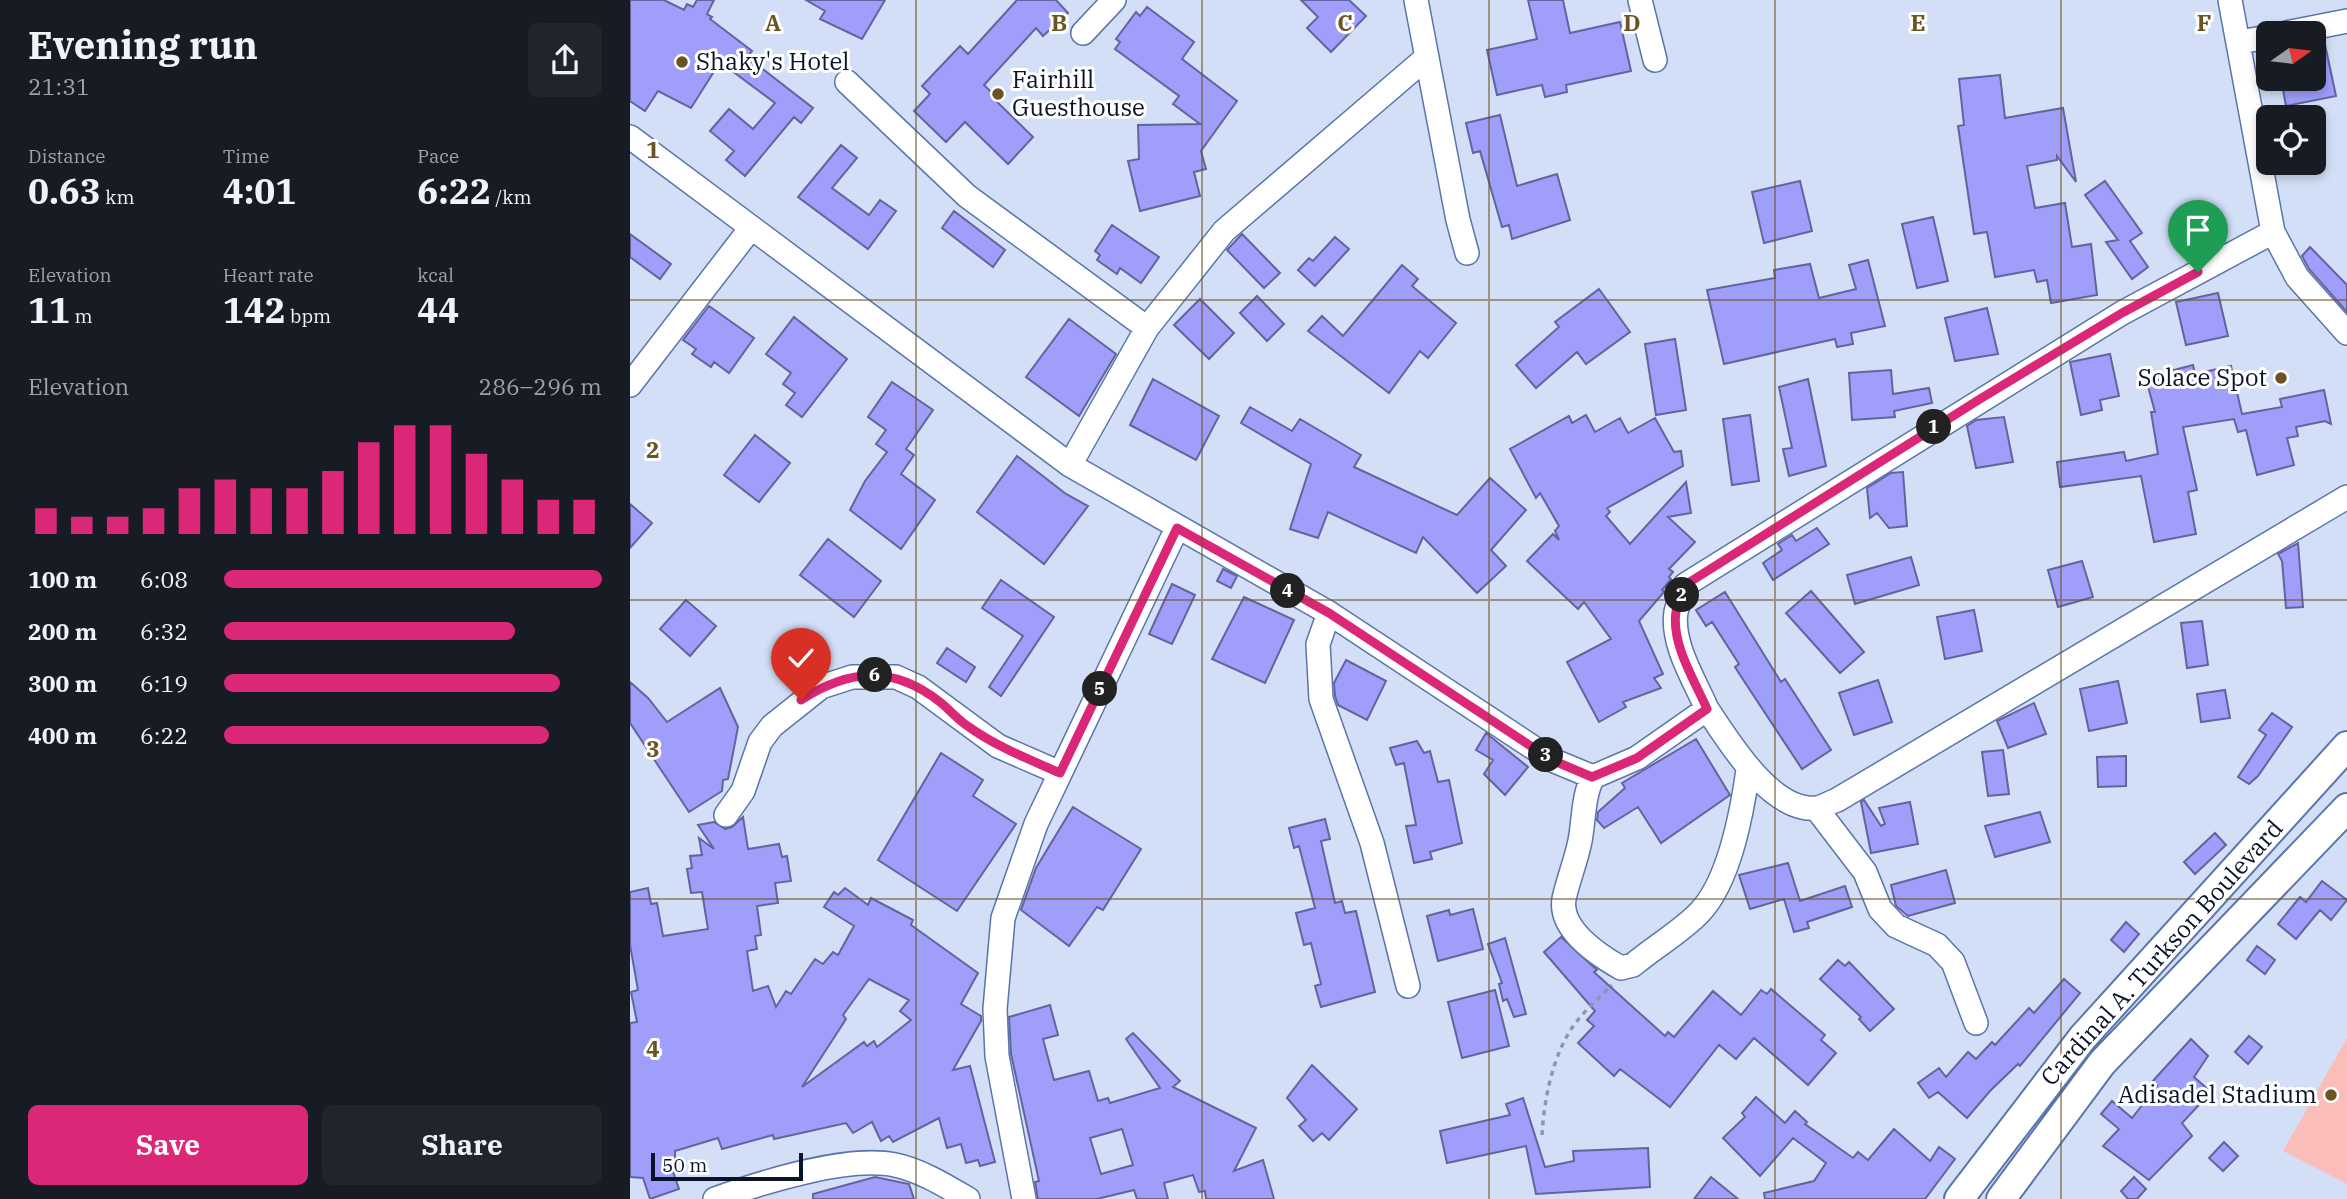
<!DOCTYPE html>
<html lang="en">
<head>
<meta charset="utf-8">
<style>
	:root { --surface:#171b24; --page:#20242c; --text:#f1f3f6; --muted:#9ea1a6; --accent:#db2777 }
	body { margin:0; font-family:"IBM Plex Serif",serif; background:var(--page); color:var(--text); height:100vh; display:flex; flex-direction:column; font-size:26px; white-space:nowrap }
	* { box-sizing:border-box; margin:0 }
	p { font-size:23px; color:var(--muted) }
	.icon { flex:none; width:38px; height:38px; fill:none; stroke:currentColor; stroke-width:2; stroke-linecap:round; stroke-linejoin:round }
	.map { position:relative; flex:1; overflow:hidden }
	.panel { display:flex; flex-direction:column; background:var(--surface); width:630px }
	.panel>* { flex:none }
	.needle { width:46px; rotate:76deg }
	.tools { position:absolute; left:1626px; top:21px; display:grid; gap:14px }
	.tools a { display:grid; place-items:center; width:70px; height:70px; border-radius:10px; background:var(--surface); box-shadow:0 4px 10px #0003; font-size:35px }
	.scale { position:absolute; left:21px; bottom:18px; width:152px; box-sizing:border-box; padding-left:7px; border:4px solid #091429; border-top:0; font-size:19px; line-height:24px; white-space:nowrap; color:#091429; -webkit-text-stroke:5px #fff; paint-order:stroke }
	.pin { position:absolute; display:grid; place-items:center; width:60px; height:60px; color:#fff; margin:-72px -30px; border-radius:50% 50% 50% 0; rotate:-45deg; box-shadow:0 0 7px #0007 }
	.pin .icon { rotate:45deg }
	.km { position:absolute; width:35px; height:35px; margin:-18px; border-radius:50%; background:#222; color:#fff; font-size:19px; line-height:35px; text-align:center }
	.round { display:grid; place-items:center; flex:none; width:74px; height:74px; border-radius:10px; background:var(--page) }
	.head { display:flex; align-items:center; justify-content:space-between; height:119px; padding:0 28px }
	h1 { font-size:38px; font-weight:700; line-height:52px }
	.metrics { display:grid; grid-template-columns:repeat(3,1fr); gap:10px; height:119px; padding:7px 28px }
	.metrics div { display:grid; align-content:center }
	.metrics b { font-size:35px; font-weight:700 }
	.metrics small { font-size:19px; font-weight:400 }
	.metrics p { font-size:19px }
	.chart { height:196px; padding:14px 28px }
	.chart p { display:flex; justify-content:space-between }
	.chart svg { width:100%; height:126px; margin-top:7px; stroke:var(--accent); stroke-width:6 }
	.action { display:flex; gap:14px; margin-top:auto; padding:14px 28px }
	.action a { flex:1; height:80px; border-radius:10px; background:var(--accent); color:#fff; font-size:28px; font-weight:700; line-height:80px; text-align:center }
	.action a+a { background:var(--page); color:var(--text) }
	ul { padding:0 28px; list-style:none; font-size:23px }
	li { display:grid; grid-template-columns:112px 84px 1fr; align-items:center; height:52px }
	li i { height:18px; border-radius:9px; background:var(--accent) }
	main { display:flex; flex:1; min-height:0 }
	.map>svg:first-child { display:block }
</style>
</head>
<body>
<main>
<section class="panel">
<div class="head"><div><h1>Evening run</h1><p>21:31</p></div><a class="round"><svg class="icon" aria-label="share" viewBox="0 0 24 24"><path d="M12 15V3M7 8l5-5 5 5M5 13v7h14v-7"/></svg></a></div>
<div class="metrics">
<div><p>Distance</p><b>0.63<small> km</small></b></div>
<div><p>Time</p><b>4:01</b></div>
<div><p>Pace</p><b>6:22<small> /km</small></b></div>
</div>
<div class="metrics">
<div><p>Elevation</p><b>11<small> m</small></b></div>
<div><p>Heart rate</p><b>142<small> bpm</small></b></div>
<div><p>kcal</p><b>44</b></div>
</div>
<div class="chart"><p><span>Elevation</span>286–296 m</p>
<svg viewBox="0 0 160 44" preserveAspectRatio="none"><path d="M5 44V35M15 44V38M25 44V38M35 44V35M45 44V28M55 44V25M65 44V28M75 44V28M85 44V22M95 44V12M105 44V6M115 44V6M125 44V16M135 44V25M145 44V32M155 44V32"/></svg>
</div>
<ul>
<li><b>100 m</b>6:08<i style="width:100%"></i></li>
<li><b>200 m</b>6:32<i style="width:77%"></i></li>
<li><b>300 m</b>6:19<i style="width:89%"></i></li>
<li><b>400 m</b>6:22<i style="width:86%"></i></li>
</ul>
<div class="action"><a>Save</a><a>Share</a></div>
</section>
<div class="map">
<svg width="1717" height="1199" viewBox="0 0 1717 1199">
	<rect width="100%" height="100%" fill="#d2dff7"/>
	<!-- green -->
	<path fill="#fbbdb9" d="M1717,1038v146l-64,-33z"/>
	<!-- building -->
	<path fill="#9f9efa" stroke="#63639e" stroke-width="2" fill-rule="evenodd" d="M0,0h34l20,10 3,-6 6,3 4,-7h17l-7,14 5,3 -2,2 42,32 -5,6 66,51 -12,15 -7,-6 -49,59 -19,-16 8,-9 -24,-20 19,-22 24,20 22,-26 -55,-41 -29,46 -33,-17 -13,20 -15,-10z
		M176,0h79l-23,39 -42,-20 5,-8z
		M387,0h39l12,13 -25,23 -7,-8 -52,57 9,9 -2,2 42,41 -25,27 -43,-42 -19,20 -32,-31 16,-17 -8,-8 38,-40 8,8z
		M671,0h48l17,16 -35,36 -24,-24 11,-11z
		M898,0h35l7,33 50,-11 11,49 -65,14 1,7 -22,5 -3,-12 -45,10 -10,-45 50,-11z
		M517,7l47,35 -12,17 55,42 -36,50 5,18 -12,3 6,24 -60,15 -12,-50 11,-2 -1,-34 62,-1 -27,-20 6,-8 -64,-47 5,-7 -4,-3 20,-27 4,4z
		M1694,40l12,56 -50,10 -5,-27h33v-37z
		M1370,75l5,43 58,-10 13,74 -19,-26v4l-30,6 8,42 30,-5 7,44 19,-3 6,51 -46,8 -4,-23 -10,2 -3,-12 -39,7 -8,-45 -13,2 -16,-108 6,-1 -5,-46z
		M870,115l17,71 40,-12 13,46 -58,19 -3,-14 -7,2 -22,-76 -7,2 -7,-30z
		M211,145l16,13 -25,30 37,27 11,-15 16,11 -28,38 -70,-52z
		M1170,181l12,50 -48,12 -12,-51z
		M1475,181l37,52 -12,8 18,26 -16,12 -26,-37 12,-2 -33,-45z
		M324,211l51,39 -12,17 -51,-39z
		M1303,217l15,64 -31,7 -15,-64z
		M482,225l47,32 -18,26 -21,-15 -3,6 -20,-14 3,-5 -5,-4z
		M0,234l41,30 -11,15 -30,-22z
		M612,234l38,39 -16,15 -37,-38z
		M705,237l14,12 -34,37 -17,-16 11,-12 4,3z
		M1680,247l37,38v27l-38,-43 -7,-13z
		M1238,260l17,66 -34,7 2,11 -16,3 -2,-8 -111,25 -17,-74 68,-12 -1,-8 36,-6 9,34 37,-9 -7,-24z
		M772,265l16,14 -6,7 44,37 -28,35 -8,-7 -31,42 -81,-62 14,-15 21,20z
		M969,289l31,43 -44,32 -9,-12 -41,36 -20,-23 43,-38 -4,-5z
		M1588,293l10,43 -42,9 -10,-43z
		M627,296l27,28 -17,17 -27,-28z
		M570,299l34,34 -25,26 -35,-34z
		M79,306l45,32 -25,35 -15,-11 -3,5 -19,-13 4,-5 -13,-9z
		M1357,308l11,46 -43,7 -10,-43z
		M164,317l53,42 -45,58 -16,-12 9,-12 -12,-9 8,-11 -25,-19z
		M439,319l47,35 -37,62 -53,-39z
		M1045,339l11,71 -30,5 -11,-71z
		M1480,354l9,42 -19,4 2,10 -21,5 -11,-53z
		M1563,365l2,9 36,-8 11,48 40,-7 -2,-8 44,-9 7,34 -6,-3 -29,6 2,9 -11,2 7,27 -37,10 -11,-45 -8,2 -4,-13 -51,8 14,63 -9,2 8,42 -42,8 -13,-66 -81,11 -3,-25 67,-10 2,9 32,-7 -7,-42h4l-8,-29 28,-8 -1,-5z
		M1261,370l2,24 36,-6 3,15 -38,8 1,6 -43,3 -3,-47z
		M523,379l66,37 -23,44 -66,-35z
		M1178,379l18,87 -37,10 -6,-27 9,-1 -13,-61z
		M262,382l41,28 -27,39 8,6 -13,19 34,26 -34,49 -51,-39 15,-29 22,-29 -11,-8 10,-14 -18,-13z
		M620,407l42,24 8,-12 61,36 -7,12 103,48 33,-37 36,32 -35,40 15,16 -29,27 -54,-56 -7,16 -88,-41 -10,26 -28,-9 21,-65 -70,-41z
		M956,415l9,17 25,-14 8,15 27,-15 19,34 7,-1 2,15 -76,42 3,4 -4,4 24,28 56,-62 5,31 -23,4 27,25 -26,27 4,3 -4,5 2,2 -9,11 2,2 -25,29 24,53 -9,4 7,10 -38,14 3,5 -27,15 -32,-60 44,-23 -27,-37 -6,7 -51,-48 26,-27 6,6 -4,-9 4,-5 -19,-33 -4,5 -26,-49 59,-33 3,7z
		M1120,415l9,66 -27,4 -9,-66z
		M1374,417l9,45 -37,6 -9,-42 9,-6z
		M125,435l35,28 -31,39 -35,-27z
		M387,456l49,38 22,12 -44,58 -67,-52z
		M1273,472l4,54 -18,2 -12,-15 -7,5 -3,-30 24,-15z
		M0,504l22,19 -22,25z
		M1187,528l12,16 -56,36 -10,-17 19,-13 -4,-6 14,-9 4,6z
		M198,539l53,42 -27,36 -54,-42z
		M1668,543l5,64 -17,1 -4,-47 -4,-7z
		M1281,557l8,28 -64,19 -8,-29z
		M1452,561l11,36 -35,10 -10,-37z
		M593,569l14,7 -6,12 -14,-7z
		M371,580l53,37 -53,79 -12,-9 34,-51 -41,-28z
		M542,584l23,11 -23,49 -23,-10z
		M1181,591l53,61 -24,21 -54,-60z
		M1095,592l56,90 4,-3 46,71 -29,19 -62,-94 -5,-8 4,-3 -27,-42 -6,4 -10,-16z
		M614,597l50,23 -29,63 -53,-24z
		M56,600l30,26 -26,30 -30,-27z
		M1344,610l8,41 -37,8 -8,-42z
		M1572,621l6,44 -21,3 -6,-45z
		M317,648l28,19 -9,15 -29,-19z
		M716,660l40,21 -19,39 -29,-15 -3,-9 -1,-13z
		M1248,680l14,42 -38,13 -15,-42z
		M1488,681l9,42 -38,8 -9,-42z
		M0,682l18,16 19,24 53,-34 18,39 -10,52 -5,1 -1,11 -33,21 -59,-89z
		M1595,690l5,28 -29,4 -4,-28z
		M1404,703l12,31 -38,14 -11,-27z
		M1642,713l20,14 -34,49 -9,8 -11,-7 28,-42 -7,-5z
		M856,733l42,34 -23,28 -21,-21 9,-14 -17,-10z
		M1066,739l34,56 -69,48 -23,-36 -34,21 -7,-8 1,-8 27,-24 -3,-5z
		M787,741l7,12 6,-2 8,31 11,-2 13,63 -32,9 2,7 -18,4 -8,-37 10,-1 -12,-62 -8,2 -6,-17z
		M1373,750l6,44 -21,2 -6,-44z
		M311,753l42,27 -10,16 43,28 -59,87 -79,-51z
		M1496,756v30l-28,1 -1,-30z
		M1234,800l17,26 4,-2 -6,-16 31,-6 8,42 -47,9 -10,-51z
		M443,807l68,42 -38,61 -6,-3 -28,39 -48,-36 15,-42z
		M1410,812l10,30 -55,15 -10,-31z
		M113,817l5,32 31,-5 3,13 5,-1 4,25 -16,2 3,20 -21,3 4,29 -6,1 2,13 -10,2 6,40 15,-5 8,21 10,-16 5,3 24,-35 8,5 10,-12 5,3 16,-29 -30,-19 10,-15 4,3 7,-7 23,17 3,-7 42,22 -2,5 67,48 -17,31 20,12v5l-28,49 17,-4 25,96 -15,4 -2,-6 -12,3 -5,-19 -14,4 -8,-30 -46,24 -4,-6 -8,5 -9,-19 -19,11 -7,-10 -72,16 -1,-4 -51,14 -4,-11 -43,13v9l-5,3 9,26 -29,10 -7,-21 -13,-1v-154l7,-1 -6,-30 7,-2 -8,-45v-53l18,-4 3,16 6,-1 6,33 45,-7 -6,-37 -11,1 -4,-24 5,-1 -2,-12 12,-1 -3,-17 15,11 -16,-24 16,-3 11,7 7,-2zM239,979l40,21 -9,11 11,9 -34,27 -3,-6 -7,5 -3,-4 -62,45 44,-68 -3,-4z
		M695,819l5,20 -9,2 14,62 7,-2 3,12 11,-2 19,81 -54,15 -6,-21 6,-2 -10,-41 -7,2 -8,-32 19,-5 -16,-62 -5,2 -5,-20z
		M1585,833l11,12 -31,29 -11,-12z
		M1158,863l12,38 45,-15 7,21 -45,15 2,6 -15,4 -10,-33 -34,10 -11,-34z
		M1316,870l9,33 -47,13 -12,-10 -5,-21z
		M1692,881l25,19 -16,20 -11,-10 -24,29 -18,-15 22,-27 6,5z
		M843,909l10,40 -45,12 -11,-45 22,-6 1,5z
		M1496,922l13,12 -15,18 -13,-12z
		M931,937l36,33 -3,2 71,64 3,-4 6,5 39,-46 28,24 20,-25 6,4 4,-5 54,46 -4,5 15,13 -28,32 -54,-47 -18,21 -17,-14 -49,62 -50,-38 -6,7 -36,-33 16,-17 -7,-6 8,-9 -51,-59z
		M875,938l21,76 -12,3 -7,-18 -4,2 -4,-17 3,-1 -14,-39z
		M1627,946l18,14 -10,14 -18,-14z
		M1208,960l7,6 4,-4 45,47 -24,22 -11,-12 2,-2 -41,-38z
		M1434,979l16,14 -60,73 -2,-2 -28,27 -23,27 -29,-26 -9,6 -11,-15 21,-15 7,9 22,-25 8,7 16,-17 3,3 34,-37 5,5z
		M865,990l14,56 -47,12 -14,-56z
		M420,1005l8,30 -15,4 11,41 35,-9 9,30 10,-3 2,5 50,-15 -34,-49 7,-6 47,48 -7,6 83,41 -22,43 29,-11 11,39h-68l-1,-8 -6,1 -6,-17 -29,8 4,16h-31l-3,-9 -37,9h-59l-3,-17 4,-1 -28,-127 -2,-37zM492,1129l11,36 -32,9 -11,-36z
		M1619,1036l13,11 -14,17 -13,-12z
		M1561,1039l17,17 -14,21 17,15 -29,31 10,13 -43,44 -46,-34 16,-17 -18,-15 11,-13 20,17 25,-32 -5,-4z
		M682,1065l45,44 -28,31 -7,-7 -9,8 -14,-15 7,-6 -19,-22z
		M1126,1097l29,26 10,-12 12,11 -2,2 48,34 5,-6 10,8 26,-31 36,32 9,-14 16,12 -30,40h-160l-1,-6 50,-12 12,-18 -33,-25 -33,38 -37,-38 22,-21 -3,-4z
		M893,1098l22,69 29,-6 -1,-10 75,-3 2,39 -114,7 -10,-48 -79,17 -7,-32 70,-16 -4,-11z
		M1594,1142l14,14 -15,15 -14,-13z
		M245,1177l34,7 5,15h-101v-5z
		M1081,1177l27,22h-44z
		M1504,1177l12,12 -9,10h-9l-7,-8z"/>
	<g fill="none" stroke-linecap="round" stroke-linejoin="round">
		<defs>
			<path id="minor" d="M786,0l42,220 9,33
				M1010,0l15,60
				M1600,0l43,232 24,45 50,56
				M453,33l31,-33
				M1656,33l61,-12
				M1610,42l28,-5
				M217,82l120,114 180,132
				M0,137l440,328 259,148 223,147 41,17 44,-19 70,-49c21,31 64,104 110,99 6,-1 14,-6 20,-8l510,-303
				M0,385l121,-157
				M440,465l77,-137 77,-97 202,-173
				M699,613l-11,31 3,55 51,144 36,143
				M1077,709c-12,-28 -36,-65 -31,-97 2,-8 6,-18 9,-27l437,-272 151,-81
				M963,777c-10,18 -9,43 -13,64 -4,20 -12,39 -16,58 -5,30 34,56 57,69l12,-3c21,-18 48,-33 67,-53 30,-32 42,-100 48,-142
				M1186,808l49,64 15,37 16,17 41,19 16,17 23,61
				M96,815l17,-24 17,-49 12,-16 49,-39 31,-10h44l22,10 80,59 62,27
				M85,1199c45,-16 133,-44 180,-34 25,5 51,21 73,34
				M394,1199l-27,-143 -2,-47 8,-91 33,-94 141,-296"/>
			<path id="tertiary" d="M1329,1199l124,-162 264,-291
				M1371,1199l101,-136 245,-255"/>
		</defs>
		<!-- minor casing -->
		<use href="#minor" stroke="#5975ab" stroke-width="26"/>
		<!-- tertiary casing -->
		<use href="#tertiary" stroke="#5975ab" stroke-width="32"/>
		<!-- path -->
		<path stroke="#8a97ae" stroke-width="3.5" stroke-dasharray="5 5" stroke-linecap="butt" d="M912,1135c2,-36 11,-81 32,-110 11,-15 25,-27 38,-40"/>
		<!-- minor -->
		<use href="#minor" stroke="#fff" stroke-width="23"/>
		<!-- tertiary -->
		<use href="#tertiary" stroke="#fff" stroke-width="28"/>
	</g>
	<g fill="none" stroke-linecap="round" stroke-linejoin="round">
		<defs>
			<path id="route" d="M171,700c48,-31 92,-35 139,2 10,8 18,18 29,25 28,20 60,32 91,46l117,-245 152,85 223,147 40,17 45,-19 70,-49c-12,-28 -36,-65 -31,-97 2,-9 6,-18 9,-27l295,-186 142,-86 76,-41"/>
		</defs>
		<!-- route casing -->
		<use href="#route" stroke="#fff" stroke-width="14"/>
		<!-- route -->
		<use href="#route" stroke="#db2777" stroke-width="9"/>
	</g>
	<!-- grid -->
	<path fill="none" stroke="#6b5424" stroke-width="2" stroke-opacity="0.55" d="M286,0v1199M572,0v1199M859,0v1199M1145,0v1199M1431,0v1199M0,300h1717M0,600h1717M0,899h1717"/>
	<!-- markers -->
	<g fill="#6b5424" stroke="#fff" stroke-width="2.5">
		<circle cx="52" cy="62" r="7"/>
		<circle cx="368" cy="94" r="7"/>
		<circle cx="1651" cy="378" r="7"/>
		<circle cx="1701" cy="1095" r="7"/>
	</g>
	<g text-anchor="middle" stroke-width="6" stroke-linejoin="round" paint-order="stroke">
		<!-- poi labels -->
		<g font-size="24" fill="#091429" stroke="#fff" text-anchor="start">
			<text x="66" y="70">Shaky's Hotel</text>
			<text x="382" y="88">Fairhill<tspan x="382" dy="28">Guesthouse</tspan></text>
			<text x="1637" y="386" text-anchor="end">Solace Spot</text>
			<text x="1687" y="1103" text-anchor="end">Adisadel Stadium</text>
		</g>
		<!-- street labels -->
		<g font-size="24" fill="#091429" stroke="#fff">
			<text transform="translate(1532 953) rotate(-48)" y="8">Cardinal A. Turkson Boulevard</text>
		</g>
	</g>
	<g font-size="23" text-anchor="middle" font-weight="bold" fill="#6b5424" stroke="#fff" stroke-width="6" stroke-linejoin="round" paint-order="stroke">
		<text x="143" y="31">A</text>
		<text x="429" y="31">B</text>
		<text x="715" y="31">C</text>
		<text x="1002" y="31">D</text>
		<text x="1288" y="31">E</text>
		<text x="1574" y="31">F</text>
		<text x="23" y="158">1</text>
		<text x="23" y="458">2</text>
		<text x="23" y="757">3</text>
		<text x="23" y="1057">4</text>
	</g>
</svg>
<div class="tools">
<a><svg class="needle" viewBox="-14 -14 28 28"><path d="M0-13l5 13h-10z" fill="#e53935"/><path d="M0 13l5-13h-10z" fill="#9ea1a6"/></svg></a>
<a><svg class="icon" aria-label="locate" viewBox="0 0 24 24"><circle cx="12" cy="12" r="6"/><path d="M12 2v4M12 18v4M2 12h4M18 12h4"/></svg></a>
</div>
<div class="scale">50 m</div>
<div class="pin" style="left:1568px;top:272px;background:#1e9e55"><svg class="icon" aria-label="arrive" viewBox="0 0 24 24"><path d="M6 21V4h12l-3 4 3 4H6"/></svg></div>
<div class="pin" style="left:171px;top:700px;background:#d93025"><svg class="icon" aria-label="check" viewBox="0 0 24 24"><path d="M5 12l5 5 9-10"/></svg></div>
<b class="km" style="left:1304px;top:427px">1</b>
<b class="km" style="left:1052px;top:595px">2</b>
<b class="km" style="left:916px;top:755px">3</b>
<b class="km" style="left:658px;top:591px">4</b>
<b class="km" style="left:470px;top:689px">5</b>
<b class="km" style="left:245px;top:675px">6</b>
</div>
</main>
</body>
</html>
